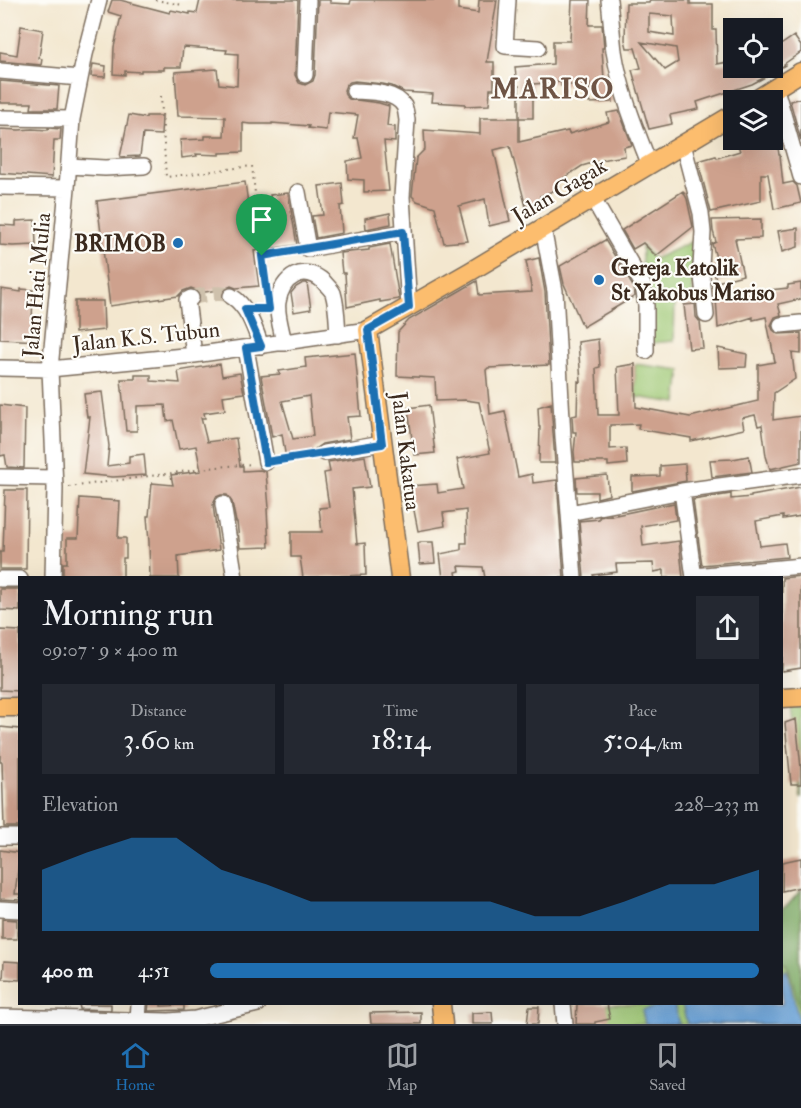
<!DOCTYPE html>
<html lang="en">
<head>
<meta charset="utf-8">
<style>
	:root { --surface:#171b24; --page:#242831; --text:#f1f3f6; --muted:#9ea1a6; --line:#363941; --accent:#1f6fb2 }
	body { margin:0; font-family:"IM FELL Double Pica",serif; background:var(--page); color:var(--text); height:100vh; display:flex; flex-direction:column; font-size:22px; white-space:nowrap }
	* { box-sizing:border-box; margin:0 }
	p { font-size:20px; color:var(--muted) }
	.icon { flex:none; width:33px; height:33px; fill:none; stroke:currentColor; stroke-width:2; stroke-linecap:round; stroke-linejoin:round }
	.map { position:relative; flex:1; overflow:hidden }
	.details { position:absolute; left:18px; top:576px; width:765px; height:429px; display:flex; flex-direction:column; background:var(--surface); border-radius:0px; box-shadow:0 6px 24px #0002 }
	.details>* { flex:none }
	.controls { position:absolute; left:723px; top:18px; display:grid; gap:12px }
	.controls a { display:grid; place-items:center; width:60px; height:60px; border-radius:0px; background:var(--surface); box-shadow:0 6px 24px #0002; font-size:30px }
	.pin { position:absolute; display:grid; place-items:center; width:51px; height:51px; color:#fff; margin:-62px -26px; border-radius:50% 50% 50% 0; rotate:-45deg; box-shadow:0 0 6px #0007 }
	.pin .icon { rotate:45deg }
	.round { display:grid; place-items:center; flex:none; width:63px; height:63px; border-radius:0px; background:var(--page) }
	.head { display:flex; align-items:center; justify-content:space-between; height:102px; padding:0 24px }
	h1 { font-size:33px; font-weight:600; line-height:45px }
	.metrics { display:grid; grid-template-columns:repeat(3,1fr); gap:9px; height:102px; padding:6px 24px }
	.metrics div { display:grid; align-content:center; border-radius:0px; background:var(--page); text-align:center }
	.metrics b { font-size:30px; font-weight:600 }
	.metrics small { font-size:16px; font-weight:400 }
	.metrics p { font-size:16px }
	.chart { height:168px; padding:12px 24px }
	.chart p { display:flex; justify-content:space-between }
	.chart svg { width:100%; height:108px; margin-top:6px; fill:var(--accent); opacity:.7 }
	ul { padding:0 24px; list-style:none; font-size:20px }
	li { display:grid; grid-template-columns:96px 72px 1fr; align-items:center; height:45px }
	li i { height:15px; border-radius:8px; background:var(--accent) }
	.tabs { display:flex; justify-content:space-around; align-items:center; height:84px; border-top:2px solid var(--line); background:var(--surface); font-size:16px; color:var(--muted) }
	.tabs a { display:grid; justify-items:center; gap:3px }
	.tabs .current { color:var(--accent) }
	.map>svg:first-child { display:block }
</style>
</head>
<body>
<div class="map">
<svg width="801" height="1024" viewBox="0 0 801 1024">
	<rect width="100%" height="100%" fill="#fdfcf7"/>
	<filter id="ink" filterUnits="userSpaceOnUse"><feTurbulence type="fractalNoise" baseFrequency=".0167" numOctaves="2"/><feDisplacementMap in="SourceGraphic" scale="12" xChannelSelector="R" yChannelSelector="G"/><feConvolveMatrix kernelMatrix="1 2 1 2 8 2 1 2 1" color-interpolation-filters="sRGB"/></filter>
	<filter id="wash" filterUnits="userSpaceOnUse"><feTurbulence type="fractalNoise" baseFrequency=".008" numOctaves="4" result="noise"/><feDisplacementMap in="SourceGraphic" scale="24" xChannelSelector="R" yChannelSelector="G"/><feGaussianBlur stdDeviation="1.35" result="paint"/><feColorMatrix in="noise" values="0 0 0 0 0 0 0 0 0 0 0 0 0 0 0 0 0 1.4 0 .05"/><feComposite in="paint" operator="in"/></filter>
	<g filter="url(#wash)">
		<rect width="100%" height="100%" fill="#f3e7cf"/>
		<!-- green -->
		<path fill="#9ec773" stroke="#6c7848" stroke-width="1.5" d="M693,241v56l-18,3 -1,41 -34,3 2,-98 12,13z
			M635,364l46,6 -4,33 -41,-6z
			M790,706h11v93z
			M801,890v134h-194l-1,-20h176v-96l5,-2z"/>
		<!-- forest -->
		<path fill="#7eac65" stroke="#5c6b42" stroke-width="1.5" d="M801,890v122l-14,-49 -5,-2v-53l5,-2z"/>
		<!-- water -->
		<path fill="#69a1d7" stroke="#52667a" stroke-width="1.5" d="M787,970l13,54h-113l-5,-20h100v-32z
			M669,1004h5l5,20h-34l-3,-14z"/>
		<g id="blocks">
			<!-- building -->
			<path fill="#cea18d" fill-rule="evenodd" d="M112,0h8l50,13 1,-3 19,4v-2l7,1 3,-13h98l-3,75 4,8 6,2 8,-4 2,-6 3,-75h12v3l20,1 1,-4h107v10l20,3 1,-13h18l-10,62h7v27h-4l-1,16 -24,1v-2l-33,-2 1,-8 -29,-2 -12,-6 -9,-2 -28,-3 -5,1 -4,3 -2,5 1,5 4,4 30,4 10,3 -2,20 8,1v15l-11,-1 5,50 -25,1v-12l-16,-1 -1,-18 15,-3 -4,-20h-4l4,-23 -30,-3 -2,18 -18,-2 1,-2 -37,-3v1h-22l-7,-1v29l-23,1v2l-24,-1 1,2 -15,2 -2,-18 25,-1v-3h19l1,-19 -47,-1 -3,-44 42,-3 2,15 18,2 1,-32 -12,-1 1,-3 -44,-3 -2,20h-17v3h-23v2l-16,-1v4l-12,-1 1,-27 7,-31 -13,-4z
				M572,0h18l-1,25h13l2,23h-2l2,32h6l2,8 1,14 -24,1 1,-20 -29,3v-4l-28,2v34h-14v-32h-2l-2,-19 38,-3v-23h17z
				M650,0h40v4h23v26h3l1,34 17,-3v7h34l1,7 -17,9 -55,18 2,7 -29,6 2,9 -23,5 -17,-59 9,-2 -6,-20h-8l-2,-8 1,-37h23zM649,14l24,2 1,20 -25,-4zM641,42l35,6 2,14 -13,8z
				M21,26l22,4 -4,28 3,1 -1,6 -41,-4v-9l17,3z
				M794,36l7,10v6l-17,12 1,1 -13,8v-22z
				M93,64l13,2 -1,11 -14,-1z
				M0,81l59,5 -2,23h-26l1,-6h-32z
				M801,98v43l-11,-40z
				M619,111l13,34 -8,2 1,9 -19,3 -24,7 -26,17 2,6 -18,7 3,12 -9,2 -2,-5 -6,2 -16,-61 -16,4 16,71 -21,5 -4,-27 -26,7 9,35 -24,2 -9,-36 -18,-6 -5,-5 4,-38 9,-9 -1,-19 56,4v-16h39v24l49,-11 1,3 40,-12 -2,-9z
				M129,115l17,3v-2h16l-1,19 -18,-1 -3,22 -20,1z
				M48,128l13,1 -1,11h-6l-2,37 -52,-4v-44l19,1 13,-1 16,1z
				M736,140h41l2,15h1l3,29 10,-2 4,4 4,17 -27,6 -6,-35h-7v27l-50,11 -13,-51 18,-5 1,2 23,-7z
				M245,182l6,43 22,-1 -3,-29 18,-2 9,52 -43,6 5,35 -23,2 -5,-2 -7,3 -25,4 -3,-3 -5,-2 -8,3 -5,5 -68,10 -13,-105z
				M342,183l2,22 -4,1 2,27 -26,5 -4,-22 11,-1 -4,-29z
				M683,191l4,8 6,28 -37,29 -13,-13 -10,6 -11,-19z
				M390,213l1,11 -25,5 -1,-11z
				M761,219v19l-26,1 8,36 -26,7 -5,-15 6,-3 -6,-20 4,-2 -3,-11 -1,-11z
				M35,220l1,25 -23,1 -13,-1v-20l16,1v-5z
				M798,228v19l-16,5 -4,-21z
				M605,240l29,48 1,8 -52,31 -19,-43 -4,-18z
				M390,244l9,55 -19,3v-2l-33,7 -2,-34h-3l-2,-20 29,-3v-2z
				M539,258l6,34 4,73 -61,3 -2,2 4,44 15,-3 13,66 14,-3 1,9 24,-3 7,98h-79l-2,-11 -24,-1 1,5 -4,1 1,6h-14l-3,-24 21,-4v-7h6l-1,-33 -23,3 2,13 -27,5 -6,-31 -3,1 -1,-15 29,-2 1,9 25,-4 -6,-30 33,-6 -11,-51 -14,-2 -29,1 -1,-23 -38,-2 1,-44 11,-12 68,-39 2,14 53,-3 -6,-31z
				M303,283h4l4,26 -17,3 -3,-19 5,-6z
				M801,283v16l-23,5 3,11 -6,2 -4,8 2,5 5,4 23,-1v21l-9,-1 3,26 -21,14 -1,27 28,-4v46l-31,7 -4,-13 -4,-31 -4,1 -3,-11 -13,3 2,11 -53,12v-3l-53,-9 1,-5 -29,1v24l16,-1 1,16 -19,2v-4h-33l-1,-10 2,-20h-3l-1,-16 5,-1 1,-34 3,1 -3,-40 20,-3 2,28 -4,1 2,47h21l-2,-48 18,-3 1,43 54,10 68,-16v-36l17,-3 -9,-45 -13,3v-3l-35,11 -2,-30 34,-2v-4l38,-4v-3z
				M1,289l20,3v-3l12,1 -1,33h7v18l-39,-2z
				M75,301h28l1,29 -29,3z
				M695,304l1,13 4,5 3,26 -14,1 -5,-44z
				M718,348l29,6 -1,13 -27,1z
				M355,353l6,63 -14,1 3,22 -28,5 -7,5 -1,5 -28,5 -4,-25 -10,3 -11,-61 19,-2 -1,-3 27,-4 -1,-9zM309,396l4,40 -20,3 -11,-38z
				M220,364l2,12 18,-3 4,20 -21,3 2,14 -21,3 1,5h-4l6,24 29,-4 4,28h3v5l17,-1 6,2 3,36 -2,1 2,38 -29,1 -3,-26h-1l-4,-20 -5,-7h-6l-5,2 -3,8 6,45 -41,6 1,22h-29l-1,-36 -2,-26h2l3,-33 21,2 -2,-10 30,-4 -5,-25 -17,3 -6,-29 -6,1 -2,-16 -28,1v25h-11l-5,-52h14v-4h16v6l29,2 -2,-12z
				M102,392l7,54 -2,20 22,-3v-7l15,-2 2,21 -33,2 -30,-3 7,-57h-3l-3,-23z
				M551,403l4,60h-16l1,-36h-1l-1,-20z
				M0,405l25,3 -1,60 -17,-1 -2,-12 -5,1z
				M429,405l6,48 -21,2 -6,-47z
				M365,456l5,31 -18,2 5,55 8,-1 1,32 -63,3 -3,-21h-9v-25h31l-3,-24 10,-1 -5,-34 6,-1 -2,-10z
				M749,456l3,16 -40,5 -2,-17 23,-1z
				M685,464l1,17 -54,10v-14l28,-1v-10z
				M607,475l2,20 -12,3v-6h-20l-1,-14z
				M801,487v29l-18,3v-3l-27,5 4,25 25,-3 2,14 -85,8 -9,-65 38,-6v5l20,-2v-1z
				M5,490h22l-1,79h-26v-17h3z
				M80,498l40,3 -2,37h8v20h-3v20h-60v-15h4v-25h11z
				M674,503l2,17 -35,6 2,20 36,-5 4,37h-19v-8l-10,2 -1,-9 -37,1 1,8 -24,3 1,3h-10l-5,-57 20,-2v-2l12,-2v1z
				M420,542h13l2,21 -15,1 -2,-21h2z
				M801,576v92l-19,3v-93z
				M0,589h20v22l-20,-1z
				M0,630l20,1v60l-20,-1z
				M796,719l5,49v16h-10l-6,-61z
				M0,727l20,2v98h-16l-2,-65h-2z
				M0,850l20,3 -5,41h5v6l-20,-1z
				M801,858v29l-19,4v-29z
				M2,919l15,1v19h-15z
				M4,961l16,1v18l-17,-1z
				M79,1004h32v6l-31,-1z
				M149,1004h12v2l23,-1v5l-36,1z
				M577,1004h30l3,15 -15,3v2h-19z
				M529,1007h10l-1,17h-11z
				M421,1012v12h-50l-1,-11z
				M492,1012l1,12h-21v-11z"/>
		</g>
	</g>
	<g filter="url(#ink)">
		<use href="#blocks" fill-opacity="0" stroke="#7b6c5c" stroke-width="1.5"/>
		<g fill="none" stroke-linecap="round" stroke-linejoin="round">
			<!-- minor-tunnel -->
			<path stroke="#cec1ac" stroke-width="15" stroke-dasharray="15 8" stroke-linecap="butt" d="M191,298c10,-3 31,-7 40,-2"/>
			<defs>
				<path id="minor" d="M508,0l-3,46 33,2
					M609,0c2,17 3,34 5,51 6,39 21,76 35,112
					M0,71l80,7
					M305,75l3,-75
					M776,89l25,88
					M354,91c15,1 41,0 50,15 2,4 2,9 3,14l-5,77 7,110
					M0,118l72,1
					M683,144l18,69 2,19 -2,35 5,48
					M69,166l36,2 39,-2
					M0,187l67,1
					M298,192l10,57 95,-17
					M593,199l50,86 3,21v45
					M543,228l12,63 8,146 11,141
					M231,296c17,10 24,33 30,50
					M191,298l-4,2 7,55
					M781,325l20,-2
					M284,343c-2,-12 -8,-30 -6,-41 4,-25 26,-39 46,-20 3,4 7,7 9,11 4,13 4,28 5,42
					M246,348l20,114
					M0,368l50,1 144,-14 174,-25
					M324,453l58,-10
					M0,477l54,1
					M682,491l12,87
					M223,504l12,74
					M569,513l113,-22 119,-16
					M694,576l107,-10
					M53,578l2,-90 -5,-119 17,-181 5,-69 13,-65 14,-54
					M0,579h20
					M0,837h20
					M0,909l20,1
					M563,1004l2,20
					M0,1017l169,4 26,-2 63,-15
					M138,1020l1,-16"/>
				<path id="major" d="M756,100l45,-28
					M400,578l-32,-248 103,-59 263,-157
					M782,698l19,-1
					M0,707h20
					M441,1004l2,20"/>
			</defs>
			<!-- minor casing -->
			<use href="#minor" stroke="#7b6c5c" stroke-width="18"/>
			<!-- major casing -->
			<use href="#major" stroke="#7b6c5c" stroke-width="21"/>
			<!-- path -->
			<path stroke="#7b6c5c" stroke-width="2" stroke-dasharray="1.5 4.5" stroke-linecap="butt" d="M155,0l28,5
				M161,96l5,81 86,-11 10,90
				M266,290l-4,-34 32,-5
				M280,460l30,-5
				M69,487l148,-20 36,-3"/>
			<!-- minor -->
			<use href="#minor" stroke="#fff" stroke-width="15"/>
			<!-- major -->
			<use href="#major" stroke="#fcbd6e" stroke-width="18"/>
		</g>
	</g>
	<g fill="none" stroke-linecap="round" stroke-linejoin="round" filter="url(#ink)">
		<defs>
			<path id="route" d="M403,232l6,75 -41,23 14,114 -116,18 -20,-114 15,-2 -16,-37h24l-7,-53z"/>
		</defs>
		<!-- route casing -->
		<use href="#route" stroke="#fff" stroke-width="12"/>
		<!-- route -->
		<use href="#route" stroke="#1f6fb2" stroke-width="8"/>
	</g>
	<!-- markers -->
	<g fill="#1f6fb2" stroke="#fdfcf7" stroke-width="2">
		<circle cx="178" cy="243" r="6"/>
		<circle cx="599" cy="280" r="6"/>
	</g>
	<g text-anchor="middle" stroke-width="4.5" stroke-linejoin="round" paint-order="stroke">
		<!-- street labels -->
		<g font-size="22" fill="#3b2a1e" stroke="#fdfcf7">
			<text transform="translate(559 190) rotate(-31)" y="8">Jalan Gagak</text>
			<text transform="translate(36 285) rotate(-85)" y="8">Jalan Hati Mulia</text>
			<text transform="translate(146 336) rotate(-6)" y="8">Jalan K.S. Tubun</text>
			<text transform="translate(407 451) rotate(83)" y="8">Jalan Kakatua</text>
		</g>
		<!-- poi labels -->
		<g font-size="22" font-weight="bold" fill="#3b2a1e" stroke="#fdfcf7" text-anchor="end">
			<text x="166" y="251">BRIMOB</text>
			<text x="611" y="275" text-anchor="start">Gereja Katolik<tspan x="611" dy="25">St Yakobus Mariso</tspan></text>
		</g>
		<!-- district labels -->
		<g font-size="28" font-weight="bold" letter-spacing="1.5" fill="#6e5445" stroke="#fdfcf7">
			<text x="553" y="98">MARISO</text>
		</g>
	</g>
</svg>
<div class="controls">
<a><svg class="icon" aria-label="locate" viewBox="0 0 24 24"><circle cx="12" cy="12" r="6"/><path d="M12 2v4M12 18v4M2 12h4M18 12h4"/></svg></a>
<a><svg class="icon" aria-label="layers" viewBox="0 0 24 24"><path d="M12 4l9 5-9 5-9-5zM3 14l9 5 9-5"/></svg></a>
</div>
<div class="pin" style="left:262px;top:256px;background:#1e9e55"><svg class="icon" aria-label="arrive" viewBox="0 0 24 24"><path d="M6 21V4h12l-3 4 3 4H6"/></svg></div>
<section class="details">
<div class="head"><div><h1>Morning run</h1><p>09:07 · 9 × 400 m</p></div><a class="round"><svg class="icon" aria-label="share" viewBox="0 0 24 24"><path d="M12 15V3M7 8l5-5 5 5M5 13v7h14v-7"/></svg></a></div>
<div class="metrics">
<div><p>Distance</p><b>3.60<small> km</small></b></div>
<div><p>Time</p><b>18:14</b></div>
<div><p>Pace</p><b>5:04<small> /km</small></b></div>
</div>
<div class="chart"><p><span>Elevation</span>228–233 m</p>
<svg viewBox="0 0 160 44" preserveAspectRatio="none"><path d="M0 44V19L10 12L20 6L30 6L40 19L50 25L60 32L70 32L80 32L90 32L100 32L110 38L120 38L130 32L140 25L150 25L160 19V44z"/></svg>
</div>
<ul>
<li><b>400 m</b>4:51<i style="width:100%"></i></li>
</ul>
</section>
</div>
<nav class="tabs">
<a class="current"><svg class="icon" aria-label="home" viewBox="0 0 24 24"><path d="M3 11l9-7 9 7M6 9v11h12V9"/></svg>Home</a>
<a><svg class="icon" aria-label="map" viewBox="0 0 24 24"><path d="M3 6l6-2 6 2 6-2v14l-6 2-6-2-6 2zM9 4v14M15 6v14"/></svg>Map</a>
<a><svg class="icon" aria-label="saved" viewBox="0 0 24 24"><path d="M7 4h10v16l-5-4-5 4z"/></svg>Saved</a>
</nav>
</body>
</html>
